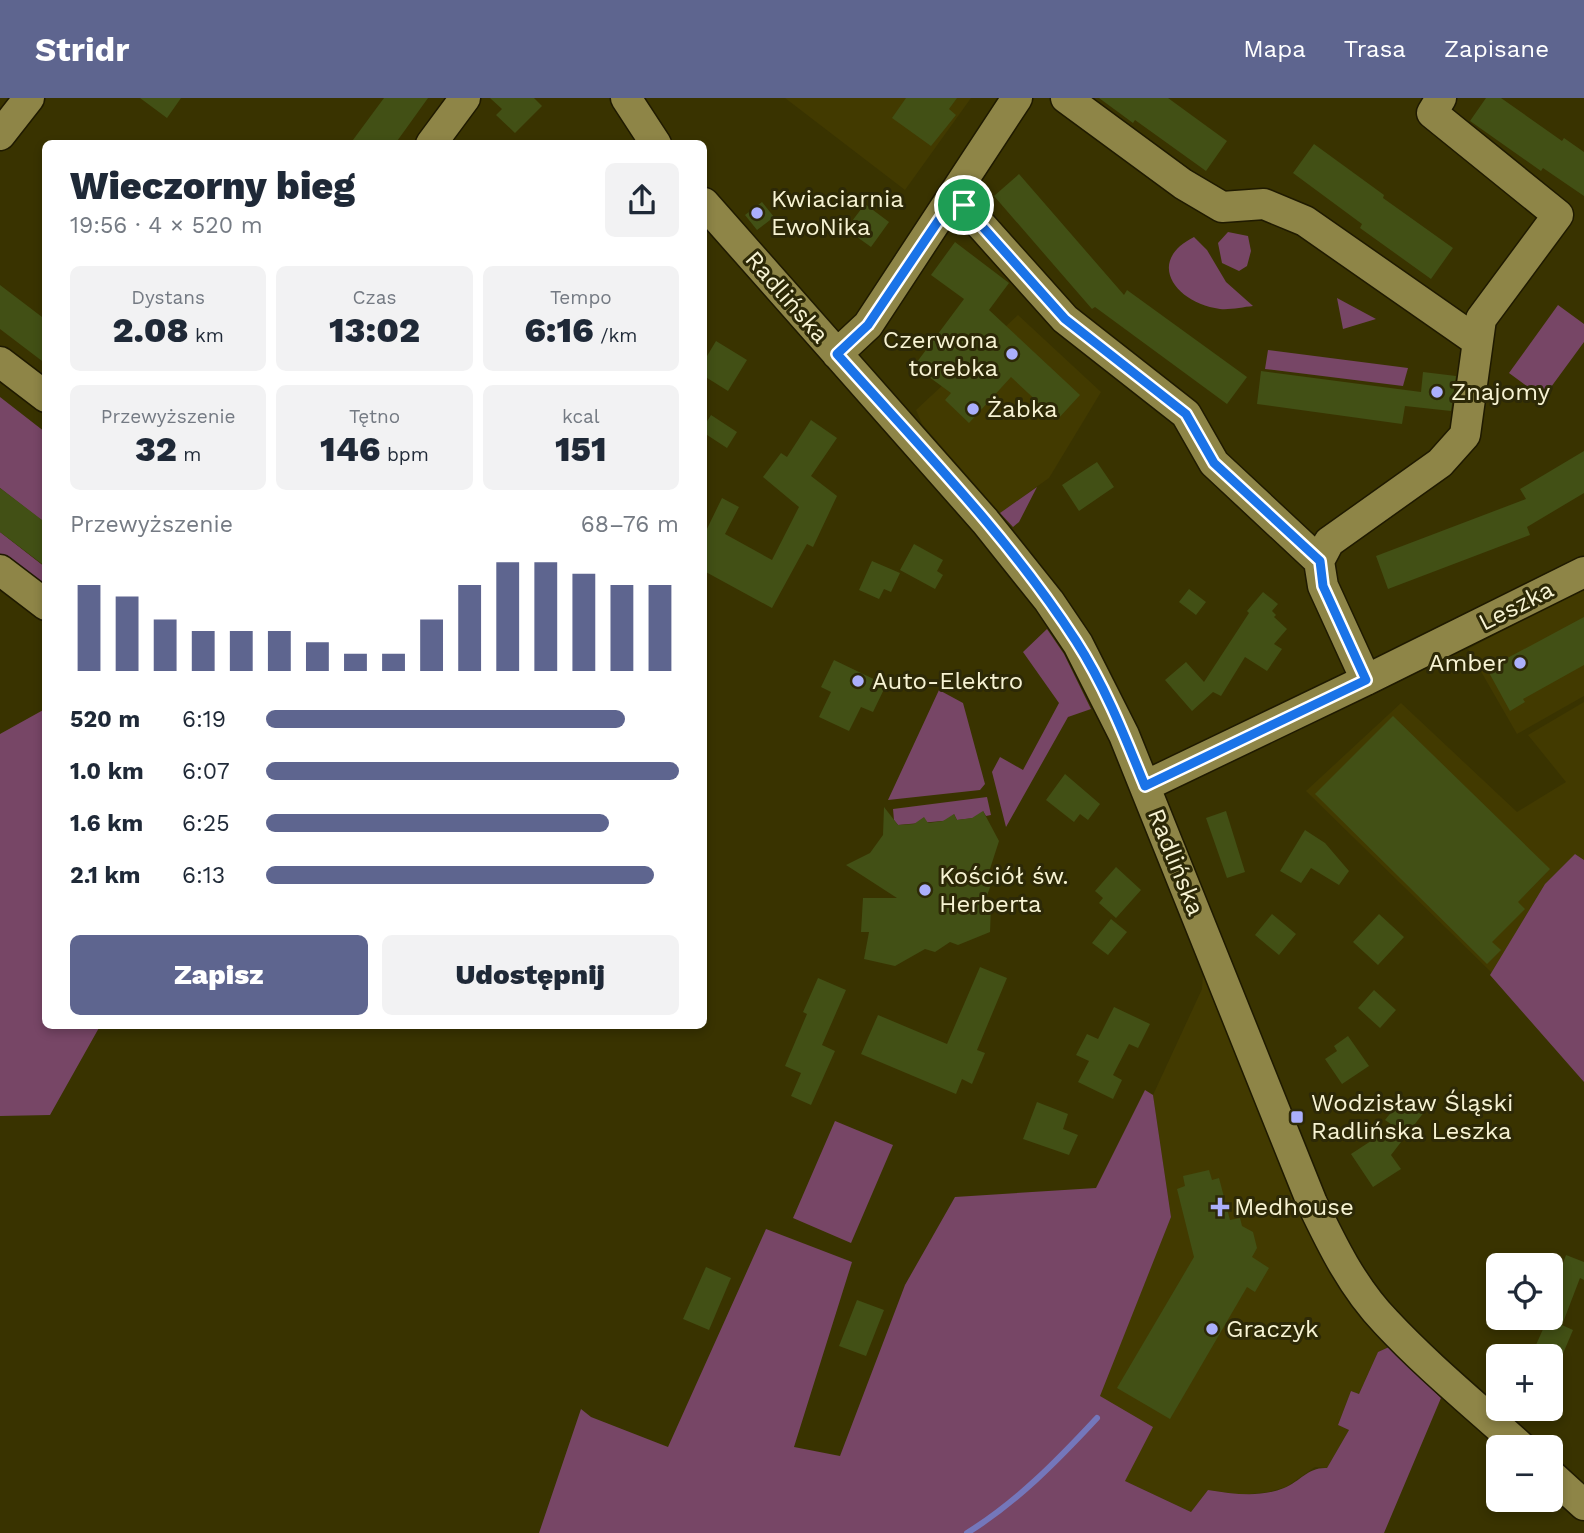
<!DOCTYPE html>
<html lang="pl">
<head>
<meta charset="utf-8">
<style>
	:root { --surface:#fff; --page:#f2f2f3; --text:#1f2937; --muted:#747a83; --accent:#5e658f }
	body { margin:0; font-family:"Work Sans",sans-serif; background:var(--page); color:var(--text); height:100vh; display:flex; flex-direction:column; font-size:26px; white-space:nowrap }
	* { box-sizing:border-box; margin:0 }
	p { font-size:23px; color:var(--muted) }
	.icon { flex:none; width:38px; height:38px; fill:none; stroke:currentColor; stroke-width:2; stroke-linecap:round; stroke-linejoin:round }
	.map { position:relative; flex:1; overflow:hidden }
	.details { position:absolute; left:42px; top:42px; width:665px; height:889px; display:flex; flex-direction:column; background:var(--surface); border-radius:10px; box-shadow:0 4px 10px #0003 }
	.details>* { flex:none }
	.tools { position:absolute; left:1486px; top:1155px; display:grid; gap:14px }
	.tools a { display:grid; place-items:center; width:77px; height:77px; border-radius:10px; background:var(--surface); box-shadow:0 4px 10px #0003; font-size:35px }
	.pin { position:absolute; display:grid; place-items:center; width:60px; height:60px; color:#fff; margin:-30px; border:4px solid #fff; border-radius:50%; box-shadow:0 2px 7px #0007 }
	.round { display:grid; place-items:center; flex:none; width:74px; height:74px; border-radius:10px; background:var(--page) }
	.headline { display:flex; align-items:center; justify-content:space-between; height:119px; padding:0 28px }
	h1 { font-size:38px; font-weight:800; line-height:52px }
	.metrics { display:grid; grid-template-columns:repeat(3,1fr); gap:10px; height:119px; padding:7px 28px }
	.metrics div { display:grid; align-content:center; border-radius:10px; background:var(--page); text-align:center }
	.metrics b { font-size:35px; font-weight:800 }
	.metrics small { font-size:19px; font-weight:400 }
	.metrics p { font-size:19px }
	.chart { height:196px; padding:14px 28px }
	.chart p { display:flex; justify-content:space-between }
	.chart svg { width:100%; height:126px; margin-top:7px; stroke:var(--accent); stroke-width:6 }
	.primary-button { display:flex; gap:14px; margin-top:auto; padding:14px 28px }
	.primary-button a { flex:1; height:80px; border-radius:10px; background:var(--accent); color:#fff; font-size:28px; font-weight:800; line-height:80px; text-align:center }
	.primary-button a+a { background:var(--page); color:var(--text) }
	ul { padding:0 28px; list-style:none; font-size:23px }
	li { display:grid; grid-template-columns:112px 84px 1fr; align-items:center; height:52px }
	li i { height:18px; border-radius:9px; background:var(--accent) }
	header { display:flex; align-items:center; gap:42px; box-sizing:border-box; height:98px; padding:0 35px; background:var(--accent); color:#fff }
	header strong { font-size:33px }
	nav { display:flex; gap:38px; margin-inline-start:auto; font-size:24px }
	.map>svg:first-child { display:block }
</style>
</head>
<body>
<header>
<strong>Stridr</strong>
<nav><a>Mapa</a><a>Trasa</a><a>Zapisane</a></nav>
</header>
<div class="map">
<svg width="1584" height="1435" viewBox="0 0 1584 1435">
	<rect width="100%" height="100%" fill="#393300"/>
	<!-- built -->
	<path fill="#423a00" d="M785,0h186l-66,92z
		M1018,217l83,77 -52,86 -49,35 -78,-89 -6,-14z
		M1584,490v108l-67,38 -49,-85z
		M1584,604v158l-9,-6 -30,30 -53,89 -186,-182 95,-88 116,109 49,-30 -38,-47z
		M1203,876l154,333 32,40 -11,5 -19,42 -8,-3 -13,34 11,5 -22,38 -12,-1 -29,20 -18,5 -26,3 -34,-5 -17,22 -66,-31 -26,-85 72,-179 -18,-122 49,-106z"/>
	<!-- green -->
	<path fill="#774666" d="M1228,134l20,4 3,15 -4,15 -8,5 -17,-8 -4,-20z
		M1194,139l13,13 19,32 27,24c-10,1 -23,4 -33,3 -43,-5 -76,-47 -26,-72z
		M1337,200l39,21 -33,10z
		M1558,207l26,19v18l-41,56 -34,-25z
		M1268,252l140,18 -5,18 -138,-17z
		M0,299l45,35v91l-45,-35z
		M1037,389l-18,35 -6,5 -13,-14z
		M0,434l45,35v23l-45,-35z
		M1047,531l17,25 27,55 -23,8 -62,110 -14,-55 8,-15 23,13 36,-67 -36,-51z
		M939,592l24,13 22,81 -5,6 -92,10z
		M45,611l1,317h54l-50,89 -50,1v-382z
		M987,699l4,18 -5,1 -3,-5v6l-26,3 -3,-6 -1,6 -55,5 -4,-5 -1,-11z
		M1575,756l9,6v222l-94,-107 55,-91z
		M1145,992l8,5 18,122 -71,179 53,31 -28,54 66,31 17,-22c25,4 52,8 76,-2 17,-7 24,-21 43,-20l22,-38 -11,-5 13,-34 8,3 19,-42 11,-5 52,51 -57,135h-845l42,-124 10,8 77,30 98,-218 86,33 -58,185 46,9 65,-171 50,-88 141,-9z
		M835,1023l58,24 -42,98 -58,-25z"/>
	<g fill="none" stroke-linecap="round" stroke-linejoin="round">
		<!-- stream -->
		<path stroke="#7477bb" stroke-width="6" d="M967,1435c50,-31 90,-72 130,-115"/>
	</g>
	<!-- building -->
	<path fill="#425015" d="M140,0h41l-14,20z
		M384,0h44l-33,46h-45z
		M490,0h44l8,8 -27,27 -19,-18 6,-6z
		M906,0h51l-8,11 7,6 -25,31 -39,-28z
		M1099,0h69l59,43 -21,30 -71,-51 -2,3z
		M1486,0h15l61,43 2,-3 20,14v44l-41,-28 -2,3 -71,-50z
		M1314,46l70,51 -1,3 70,50 -22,31 -71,-51 2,-4 -69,-51z
		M1019,76l105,121 3,-5 120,87 -20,27 -132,-97 -3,2 -98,-113z
		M762,104l12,15 -17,13 -12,-15z
		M865,106l24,18 -18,25 -25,-18z
		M955,144l54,41 -20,27 91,85 -23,25 -46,-43 -42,46 -24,-23 6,-7 -37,-27 50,-67 -33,-24z
		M0,187l46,35v44l-46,-35z
		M716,243l31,19 -19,31 -24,-15v-15z
		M1261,273l160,21 2,-20 33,4 -5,35 -46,-5 -3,18 -145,-20z
		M711,317l26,17 -10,16 -23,-15v-7z
		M811,322l26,18 -26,38 26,20 -24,51 -6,-3 -35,64 -68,-37v-36l18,-37 17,9 -14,27 47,26 27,-53 -36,-30 18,-24 6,4z
		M1584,353v42l-57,34 3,8 -142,54 -12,-33 150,-57 -6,-10z
		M1097,364l17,25 -35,24 -17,-26z
		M0,390l46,35v44l-46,-35z
		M914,446l29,16 -6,11 6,4 -8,14 -35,-19z
		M872,463l28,12 -9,19 -7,-3 -5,10 -20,-9z
		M1189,491l17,13 -10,13 -17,-13z
		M1263,494l15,12 -6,7 4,4 -2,2 13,12 -13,15 8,5 -15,22 -22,-14 -24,39 -8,-4 -21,19 -27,-31 21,-18 18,20 45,-69 -2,-2z
		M1584,519v48l-61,34 2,3 -15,9 -23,-42z
		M834,562l52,25 -13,27 -12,-5 -12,24 -30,-14 12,-25 -10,-5z
		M1393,618l157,153 -32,33 7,7 -33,33 9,8 -14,14 -172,-170z
		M1065,676l35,30 -12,16 -8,-6 -6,8 -28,-22z
		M884,709l14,18 16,-1 10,-7 4,6 15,-2 11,-7 3,6 15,-2 11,-7 16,30 -10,31 3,10 -6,16 5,8 -1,26 -32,13 -8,-3 -15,10 -10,-3 -30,17 -31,-7 5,-27h-8l2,-34h34l-51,-33 24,-12 13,-18z
		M1226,713l19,61 -18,6 -21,-60z
		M1305,732l20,13 24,28 -10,14 -28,-17 -10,15 -21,-12z
		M1116,769l25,23 -25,28 -17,-15 4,-5 -8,-7z
		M1272,816l24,20 -17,21 -24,-20z
		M1379,816l25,23 -26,28 -25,-23z
		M1111,821l16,13 -19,23 -16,-12z
		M980,869l27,11 -30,72 8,3 -13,31 -10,-5 -6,15 -95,-40 17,-39 69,29z
		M818,880l28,12 -24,55 13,6 -24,54 -20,-9 10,-23 -16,-7 22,-52 -4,-2z
		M1374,892l22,20 -16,18 -22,-20z
		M1114,909l36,17 -12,24 -9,-4 -16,31 9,5 -9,19 -35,-17 11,-21 -13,-6 11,-21 11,5z
		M1348,938l21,30 -27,18 -17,-25 12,-8 -3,-5z
		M1401,1002l15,12 10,-7 2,2 -37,48 10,14 -28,18 -22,-33 43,-28 -9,-6z
		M1037,1004l31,12 -5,15 15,6 -9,20 -46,-16z
		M1209,1072l3,10 7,-2 11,42 10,-2 2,8 11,6 4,16 -5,9 17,11 -14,24 -8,-5 -77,132 -53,-31 77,-131 -17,-68 8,-3 -2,-10z
		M1566,1157l18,7v18l-4,-2 -18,47 11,5 -11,26h-31l17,-38h2l8,-22 -6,-3z
		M706,1169l25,11 -22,52 -26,-11z
		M857,1202l27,10 -18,46 -27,-10z"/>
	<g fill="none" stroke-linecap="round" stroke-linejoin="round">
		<defs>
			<path id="minor" d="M626,0l30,46
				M1066,0l117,86 39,23 42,-3 41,17 172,120
				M0,37l29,-37
				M431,46l34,-46
				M955,98l110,123 121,95 28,49 105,98
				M704,105l281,318 64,80 29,43 46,91 188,468c20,42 41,85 74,119 42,45 90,84 135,125
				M837,256l31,-29 149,-227
				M0,264l46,35
				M0,472l46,35
				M1366,582l-43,-94 -4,-25 10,-19 111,-79 25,-28 16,-116 77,-104 -126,-102 9,-15
				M1145,688l221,-106 218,-108
				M1550,1376l34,31"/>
		</defs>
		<!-- minor casing -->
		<use href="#minor" stroke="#1f1a00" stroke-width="33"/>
		<!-- minor -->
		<use href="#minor" stroke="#8e8547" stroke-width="30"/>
	</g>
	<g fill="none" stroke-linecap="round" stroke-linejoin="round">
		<defs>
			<path id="route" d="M955,98l110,123 121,95 28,49 106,98 3,25 43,94 -221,106c-20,-49 -40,-100 -69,-145 -67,-104 -157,-195 -239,-287l31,-29z"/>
		</defs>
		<!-- route casing -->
		<use href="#route" stroke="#fff" stroke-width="14"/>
		<!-- route -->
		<use href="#route" stroke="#1a73e8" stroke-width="9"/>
	</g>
	<!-- markers -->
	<g fill="#abaffb" stroke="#2d2907" stroke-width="2.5">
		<circle cx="757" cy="115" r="7"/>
		<circle cx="1012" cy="256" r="7"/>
		<circle cx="1437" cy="294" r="7"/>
		<circle cx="973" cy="311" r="7"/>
		<circle cx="1520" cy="565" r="7"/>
		<circle cx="858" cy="583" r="7"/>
		<circle cx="925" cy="792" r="7"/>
		<rect x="1290" y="1012" width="14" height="14" rx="3.5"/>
		<path d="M1216.5 1098.5h7v7h7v7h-7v7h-7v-7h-7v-7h7z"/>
		<circle cx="1212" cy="1231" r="7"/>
	</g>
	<g text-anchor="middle" stroke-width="6" stroke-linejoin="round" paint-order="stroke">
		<!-- poi labels -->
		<g font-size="24" fill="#f7f3d3" stroke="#2d2907" text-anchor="start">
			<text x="771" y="109">Kwiaciarnia<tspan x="771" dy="28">EwoNika</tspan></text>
			<text x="998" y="250" text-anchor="end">Czerwona<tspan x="998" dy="28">torebka</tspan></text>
			<text x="1451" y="302">Znajomy</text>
			<text x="987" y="319">Żabka</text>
			<text x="1506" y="573" text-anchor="end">Amber</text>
			<text x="872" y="591">Auto-Elektro</text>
			<text x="939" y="786">Kościół św.<tspan x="939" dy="28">Herberta</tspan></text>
			<text x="1311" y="1013">Wodzisław Śląski<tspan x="1311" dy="28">Radlińska Leszka</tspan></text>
			<text x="1234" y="1117">Medhouse</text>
			<text x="1226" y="1239">Graczyk</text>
		</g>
		<!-- street labels -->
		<g font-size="24" fill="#f7f3d3" stroke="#2d2907">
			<text transform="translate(787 199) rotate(49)" y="8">Radlińska</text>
			<text transform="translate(1516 508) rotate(-27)" y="8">Leszka</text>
			<text transform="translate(1176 764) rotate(68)" y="8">Radlińska</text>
		</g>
	</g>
</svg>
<div class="tools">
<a><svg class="icon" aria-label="locate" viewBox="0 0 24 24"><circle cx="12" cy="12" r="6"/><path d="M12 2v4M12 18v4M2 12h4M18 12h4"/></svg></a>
<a>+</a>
<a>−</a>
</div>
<div class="pin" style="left:964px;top:107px;background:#1e9e55"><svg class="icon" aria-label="arrive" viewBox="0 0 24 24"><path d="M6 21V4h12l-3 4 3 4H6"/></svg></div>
<section class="details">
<div class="headline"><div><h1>Wieczorny bieg</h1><p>19:56 · 4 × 520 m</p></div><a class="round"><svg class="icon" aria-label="share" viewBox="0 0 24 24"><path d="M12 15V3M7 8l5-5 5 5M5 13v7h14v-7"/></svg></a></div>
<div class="metrics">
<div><p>Dystans</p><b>2.08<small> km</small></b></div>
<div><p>Czas</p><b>13:02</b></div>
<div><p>Tempo</p><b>6:16<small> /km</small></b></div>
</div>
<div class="metrics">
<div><p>Przewyższenie</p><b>32<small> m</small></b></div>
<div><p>Tętno</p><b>146<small> bpm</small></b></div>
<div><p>kcal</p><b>151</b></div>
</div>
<div class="chart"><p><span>Przewyższenie</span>68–76 m</p>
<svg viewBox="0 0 160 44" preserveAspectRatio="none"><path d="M5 44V14M15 44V18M25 44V26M35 44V30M45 44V30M55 44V30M65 44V34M75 44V38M85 44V38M95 44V26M105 44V14M115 44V6M125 44V6M135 44V10M145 44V14M155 44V14"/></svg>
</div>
<ul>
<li><b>520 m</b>6:19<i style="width:87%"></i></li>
<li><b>1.0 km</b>6:07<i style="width:100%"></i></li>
<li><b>1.6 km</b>6:25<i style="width:83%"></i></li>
<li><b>2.1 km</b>6:13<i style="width:94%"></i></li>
</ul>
<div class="primary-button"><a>Zapisz</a><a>Udostępnij</a></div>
</section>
</div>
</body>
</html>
